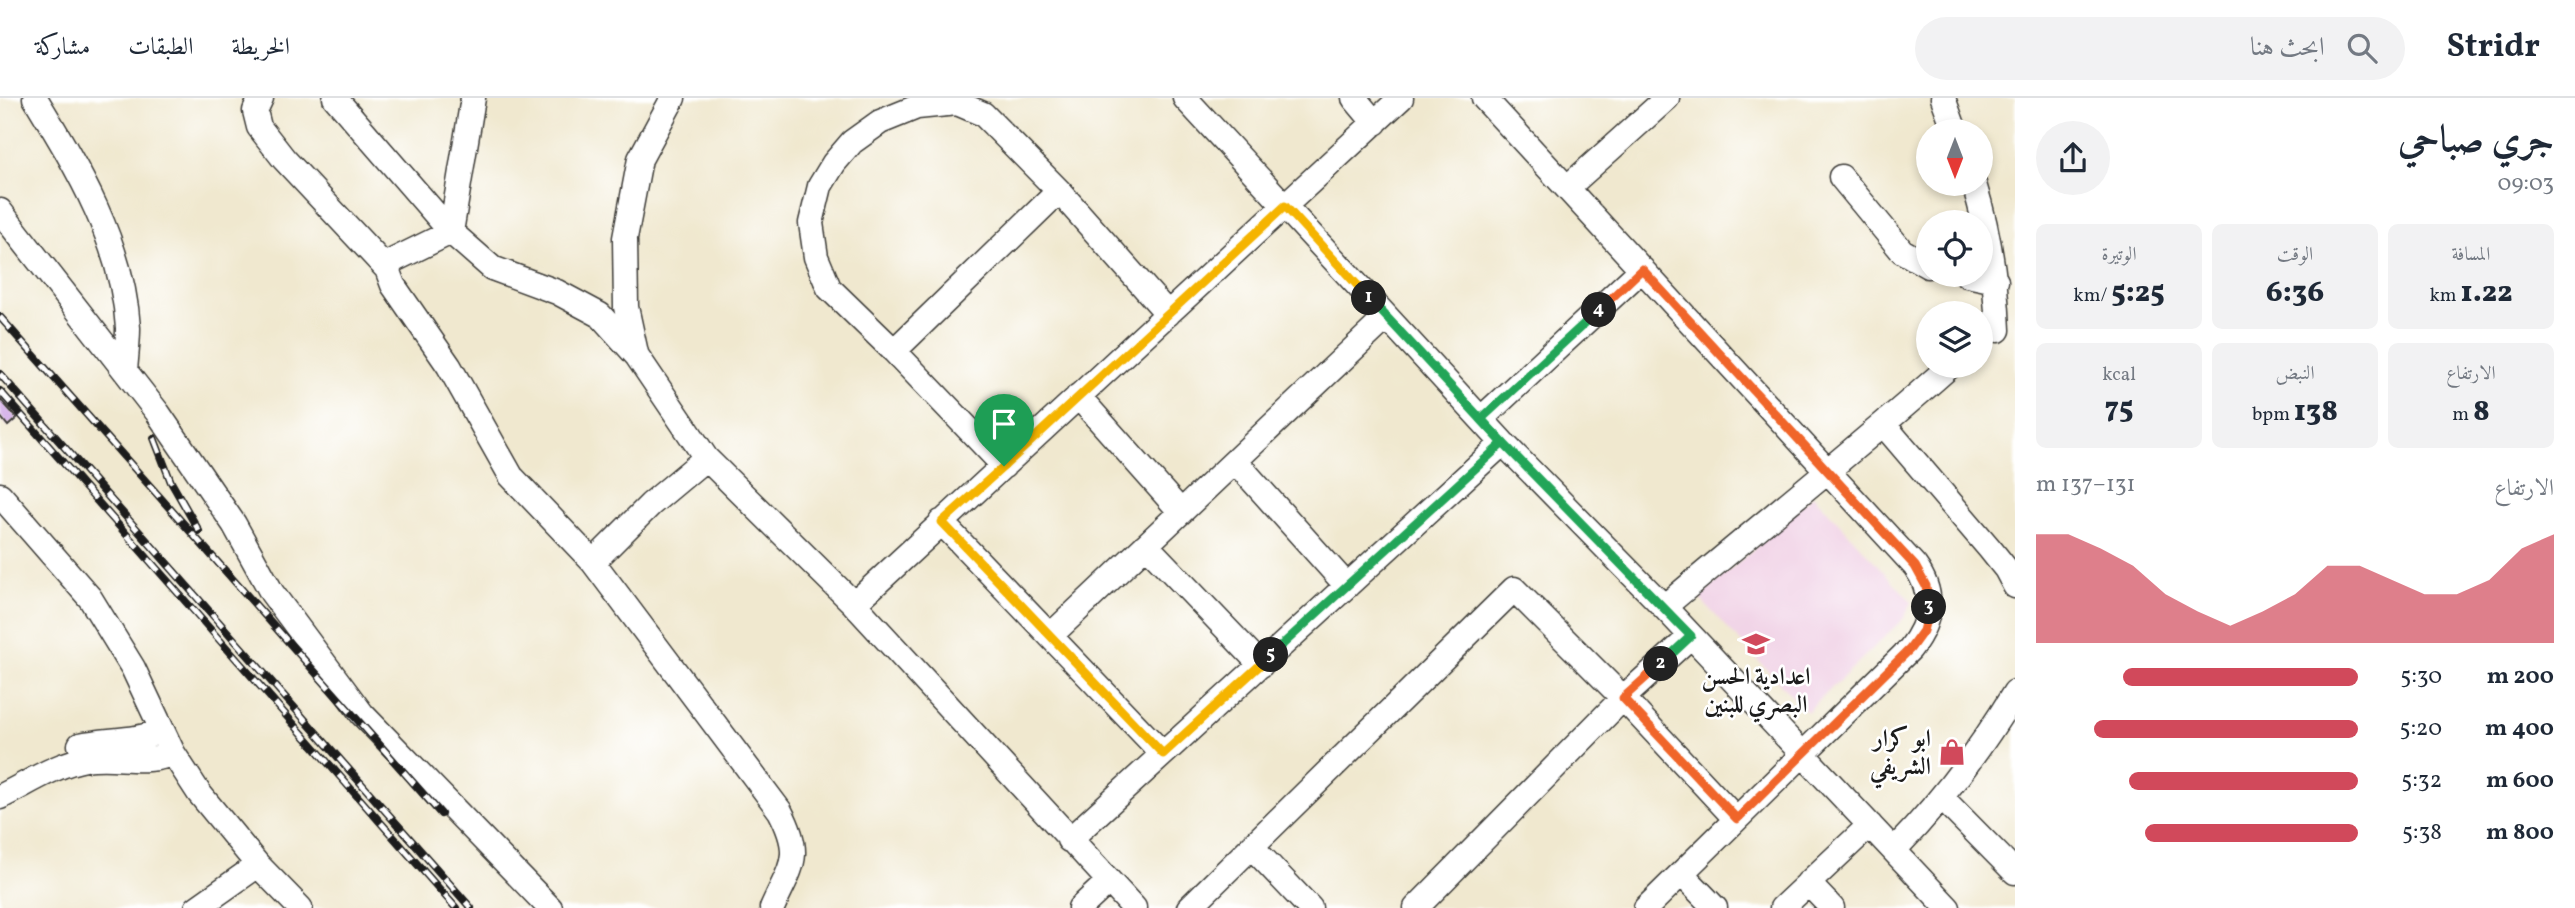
<!DOCTYPE html>
<html lang="ar">
<head>
<meta charset="utf-8">
<style>
	:root { --surface:#fff; --page:#f2f2f3; --text:#1f2937; --muted:#747a83; --line:#e0e1e3; --accent:#d1495b }
	body { margin:0; font-family:Vollkorn,Amiri,serif; background:var(--page); color:var(--text); direction:rtl; height:100vh; display:flex; flex-direction:column; font-size:26px; white-space:nowrap }
	* { box-sizing:border-box; margin:0 }
	p { font-size:23px; color:var(--muted) }
	.icon { flex:none; width:38px; height:38px; fill:none; stroke:currentColor; stroke-width:2; stroke-linecap:round; stroke-linejoin:round }
	.map { position:relative; flex:1; overflow:hidden; direction:ltr }
	.details { display:flex; flex-direction:column; background:var(--surface); width:560px }
	.details>* { flex:none }
	.needle { width:46px; rotate:180deg }
	.tools { position:absolute; left:1916px; top:21px; display:grid; gap:14px }
	.tools a { display:grid; place-items:center; width:77px; height:77px; border-radius:50%; background:var(--surface); box-shadow:0 4px 10px #0003; font-size:35px }
	.pin { position:absolute; display:grid; place-items:center; width:60px; height:60px; color:#fff; margin:-72px -30px; border-radius:50% 50% 50% 0; rotate:-45deg; box-shadow:0 0 7px #0007 }
	.pin .icon { rotate:45deg }
	.km { position:absolute; width:35px; height:35px; margin:-18px; border-radius:50%; background:#222; color:#fff; font-size:19px; line-height:35px; text-align:center }
	.round { display:grid; place-items:center; flex:none; width:74px; height:74px; border-radius:37px; background:var(--page) }
	.headline { display:flex; align-items:center; justify-content:space-between; height:119px; padding:0 21px }
	h1 { font-size:38px; font-weight:800; line-height:52px }
	.metrics { display:grid; grid-template-columns:repeat(3,1fr); gap:10px; height:119px; padding:7px 21px }
	.metrics div { display:grid; align-content:center; border-radius:10px; background:var(--page); text-align:center }
	.metrics b { font-size:30px; font-weight:800 }
	.metrics small { font-size:19px; font-weight:400 }
	.metrics p { font-size:19px }
	.chart { height:196px; padding:14px 21px }
	.chart p { display:flex; justify-content:space-between }
	.chart svg { width:100%; height:126px; margin-top:7px; fill:var(--accent); opacity:.7 }
	ul { padding:0 21px; list-style:none; font-size:23px }
	li { display:grid; grid-template-columns:112px 84px 1fr; align-items:center; height:52px }
	li i { height:18px; border-radius:9px; background:var(--accent) }
	header { display:flex; align-items:center; gap:42px; box-sizing:border-box; height:98px; padding:0 35px; background:var(--surface); border-bottom:2px solid var(--line) }
	header strong { font-size:33px }
	nav { display:flex; gap:38px; margin-inline-start:auto; font-size:24px }
	.search { width:490px; height:63px; background:var(--page); display:flex; align-items:center; gap:18px; box-sizing:border-box; padding:0 24px; border-radius:38px; color:var(--muted); font-size:26px }
	main { display:flex; flex:1; min-height:0 }
	.map>svg:first-child { display:block }
</style>
</head>
<body>
<header>
<strong>Stridr</strong>
<div class="search"><svg class="icon" aria-label="search" viewBox="0 0 24 24"><circle cx="10" cy="10" r="6"/><path d="M15 15l6 6"/></svg>ابحث هنا</div>
<nav><a>الخريطة</a><a>الطبقات</a><a>مشاركة</a></nav>
</header>
<main>
<section class="details">
<div class="headline"><div><h1>جري صباحي</h1><p>09:03</p></div><a class="round"><svg class="icon" aria-label="share" viewBox="0 0 24 24"><path d="M12 15V3M7 8l5-5 5 5M5 13v7h14v-7"/></svg></a></div>
<div class="metrics">
<div><p>المسافة</p><b>1.22<small> km</small></b></div>
<div><p>الوقت</p><b>6:36</b></div>
<div><p>الوتيرة</p><b>5:25<small> /km</small></b></div>
</div>
<div class="metrics">
<div><p>الارتفاع</p><b>8<small> m</small></b></div>
<div><p>النبض</p><b>138<small> bpm</small></b></div>
<div><p>kcal</p><b>75</b></div>
</div>
<div class="chart"><p><span>الارتفاع</span>131–137 m</p>
<svg viewBox="0 0 160 44" preserveAspectRatio="none"><path d="M0 44V6L10 6L20 11L30 17L40 27L50 33L60 38L70 33L80 27L90 17L100 17L110 22L120 27L130 27L140 22L150 11L160 6V44z"/></svg>
</div>
<ul>
<li><b>200 m</b>5:30<i style="width:73%"></i></li>
<li><b>400 m</b>5:20<i style="width:82%"></i></li>
<li><b>600 m</b>5:32<i style="width:71%"></i></li>
<li><b>800 m</b>5:38<i style="width:66%"></i></li>
</ul>
</section>
<div class="map">
<svg width="2015" height="810" viewBox="0 0 2015 810">
	<rect width="100%" height="100%" fill="#fff"/>
	<filter id="ink" filterUnits="userSpaceOnUse"><feTurbulence type="fractalNoise" baseFrequency=".0143" numOctaves="2"/><feDisplacementMap in="SourceGraphic" scale="14" xChannelSelector="R" yChannelSelector="G"/><feConvolveMatrix kernelMatrix="1 2 1 2 8 2 1 2 1" color-interpolation-filters="sRGB"/></filter>
	<filter id="wash" filterUnits="userSpaceOnUse"><feTurbulence type="fractalNoise" baseFrequency=".00686" numOctaves="4" result="noise"/><feDisplacementMap in="SourceGraphic" scale="28" xChannelSelector="R" yChannelSelector="G"/><feGaussianBlur stdDeviation="1.57" result="paint"/><feColorMatrix in="noise" values="0 0 0 0 0 0 0 0 0 0 0 0 0 0 0 0 0 1.4 0 .05"/><feComposite in="paint" operator="in"/></filter>
	<g filter="url(#wash)">
		<rect width="100%" height="100%" fill="#f0e8cf"/>
		<!-- built -->
		<path fill="#f0d0e5" d="M1813,397l99,107 -8,16 -97,94 -108,-114z"/>
		<g id="blocks">
			<!-- building -->
			<path fill="#cb9fe3" d="M0,301l17,19 -9,8 -8,-10z"/>
		</g>
	</g>
	<g filter="url(#ink)">
		<use href="#blocks" fill-opacity="0" stroke="#3c3b37" stroke-width="2"/>
		<g fill="none" stroke-linecap="round" stroke-linejoin="round">
			<defs>
				<path id="minor" d="M35,0c43,71 88,145 93,230 0,14 -2,29 -3,43
					M261,0l-6,13 4,16 25,32 103,110
					M335,0l116,134 41,36 65,24 43,23 37,41 69,102 148,146 280,304
					M473,0l-22,134 -57,28 -7,9 6,16 56,81 62,110 82,86
					M1185,0l318,345 161,164 284,301
					M1354,0l21,25
					M1484,0l431,468c21,29 16,56 -5,83l-264,259
					M1943,0l12,33
					M1841,79l61,74 26,15
					M1974,86c15,48 22,96 24,146
					M1568,89l99,-89
					M0,113l158,202 76,111 38,69 90,121 188,194
					M1967,177l29,6
					M894,253l165,-160
					M636,255l-10,-46 -1,-69 15,-79 33,-61
					M1078,298l103,116
					M1481,321l161,-150
					M1884,327l106,124 16,20 9,17
					M706,360l-55,46 -58,58 187,249c24,46 11,54 -8,97
					M1235,363l112,125
					M1004,368l-110,-115 -65,-63 -13,-31 -5,-34 9,-37 14,-23 18,-21 28,-20 37,-15 40,-4 26,11 76,77 109,123
					M0,397l90,103 43,70 40,85 26,40 59,72 42,43
					M941,424l222,232
					M1146,447l115,120
					M854,506l547,-506
					M1664,509c95,-81 193,-158 286,-241
					M1050,538l337,-319
					M80,647c27,-6 55,-3 81,-14
					M0,699c27,-13 56,-33 86,-38 30,-5 59,7 87,-6
					M1942,700l73,74
					M1069,742l434,-397
					M1252,749l58,61
					M1894,752c47,-48 86,-100 121,-158
					M1682,776l33,34
					M1808,785l24,25
					M197,810l61,-43
					M1080,810l28,-26
					M1189,810l325,-319 109,109 113,121
					M1416,810l207,-210 68,-62
					M1782,810l88,-83"/>
			</defs>
			<!-- minor casing -->
			<use href="#minor" stroke="#3c3b37" stroke-width="27"/>
			<!-- minor -->
			<use href="#minor" stroke="#fff" stroke-width="24"/>
			<defs>
				<path id="rail" d="M0,219l441,497
					M0,276l471,534
					M0,293l456,517
					M154,340l17,44 28,49"/>
			</defs>
			<!-- rail casing -->
			<use href="#rail" stroke="#1c1c1c" stroke-width="8"/>
			<!-- rail -->
			<use href="#rail" stroke="#fff" stroke-width="5" stroke-dasharray="16" stroke-linecap="butt"/>
		</g>
	</g>
	<g fill="none" stroke-linecap="round" stroke-linejoin="round" filter="url(#ink)">
		<defs>
			<path id="split-1" d="M1004,368l281,-260 84,92"/>
			<path id="split-2" d="M1369,200l134,145 188,193 -30,28"/>
			<path id="split-3" d="M1661,566l-38,34 114,121 173,-170 13,-18 6,-24"/>
			<path id="split-4" d="M1599,212l43,-41 273,297 11,20 3,21"/>
			<path id="split-5" d="M1271,557l232,-212 -22,-24 118,-109"/>
			<path id="split-6" d="M1004,368l-62,56 221,232 108,-99"/>
		</defs>
		<!-- split-1 casing -->
		<use href="#split-1" stroke="#fff" stroke-width="14"/>
		<!-- split-2 casing -->
		<use href="#split-2" stroke="#fff" stroke-width="14"/>
		<!-- split-3 casing -->
		<use href="#split-3" stroke="#fff" stroke-width="14"/>
		<!-- split-4 casing -->
		<use href="#split-4" stroke="#fff" stroke-width="14"/>
		<!-- split-5 casing -->
		<use href="#split-5" stroke="#fff" stroke-width="14"/>
		<!-- split-6 casing -->
		<use href="#split-6" stroke="#fff" stroke-width="14"/>
		<!-- split-1 -->
		<use href="#split-1" stroke="#f5b400" stroke-width="9"/>
		<!-- split-2 -->
		<use href="#split-2" stroke="#22a559" stroke-width="9"/>
		<!-- split-3 -->
		<use href="#split-3" stroke="#f0652b" stroke-width="9"/>
		<!-- split-4 -->
		<use href="#split-4" stroke="#f0652b" stroke-width="9"/>
		<!-- split-5 -->
		<use href="#split-5" stroke="#22a559" stroke-width="9"/>
		<!-- split-6 -->
		<use href="#split-6" stroke="#f5b400" stroke-width="9"/>
	</g>
	<!-- icons -->
	<defs>
		<symbol id="school-bare" viewBox="-9 -9 18 18"><path d="M0-5L7-2L0 1L-7-2ZM-4 1L0 2.5L4 1V4Q0 6-4 4Z" fill="#d1495b" stroke="#fff" stroke-width="2.5" paint-order="stroke"/></symbol>
		<symbol id="shop-bare" viewBox="-9 -9 18 18"><path d="M-5-2.5h2.3a2.7 3.5 0 0 1 5.4 0H5L5.5 6h-11ZM-1.5-2.5h3a1.5 2.3 0 0 0-3 0Z" fill="#d1495b" stroke="#fff" stroke-width="2.5" paint-order="stroke"/></symbol>
	</defs>
	<g fill-rule="evenodd">
		<use href="#school-bare" x="1737" y="527" width="38" height="38"/>
		<use href="#shop-bare" x="1933" y="635" width="38" height="38"/>
	</g>
	<g text-anchor="middle" stroke-width="5" stroke-linejoin="round" paint-order="stroke">
		<!-- poi labels -->
		<g font-size="24" font-weight="bold" fill="#1c1c1c" stroke="#fff">
			<text x="1756" y="586">اعدادية الحسن<tspan x="1756" dy="28">البصري للبنين</tspan></text>
			<text x="1931" y="648" text-anchor="end">ابو كرار<tspan x="1931" dy="28">الشريفي</tspan></text>
		</g>
	</g>
</svg>
<div class="tools">
<a><svg class="needle" viewBox="-14 -14 28 28"><path d="M0-13l5 13h-10z" fill="#e53935"/><path d="M0 13l5-13h-10z" fill="#747a83"/></svg></a>
<a><svg class="icon" aria-label="locate" viewBox="0 0 24 24"><circle cx="12" cy="12" r="6"/><path d="M12 2v4M12 18v4M2 12h4M18 12h4"/></svg></a>
<a><svg class="icon" aria-label="layers" viewBox="0 0 24 24"><path d="M12 4l9 5-9 5-9-5zM3 14l9 5 9-5"/></svg></a>
</div>
<div class="pin" style="left:1004px;top:368px;background:#1e9e55"><svg class="icon" aria-label="arrive" viewBox="0 0 24 24"><path d="M6 21V4h12l-3 4 3 4H6"/></svg></div>
<b class="km" style="left:1369px;top:200px">1</b>
<b class="km" style="left:1661px;top:566px">2</b>
<b class="km" style="left:1929px;top:509px">3</b>
<b class="km" style="left:1599px;top:212px">4</b>
<b class="km" style="left:1271px;top:557px">5</b>
</div>
</main>
</body>
</html>
